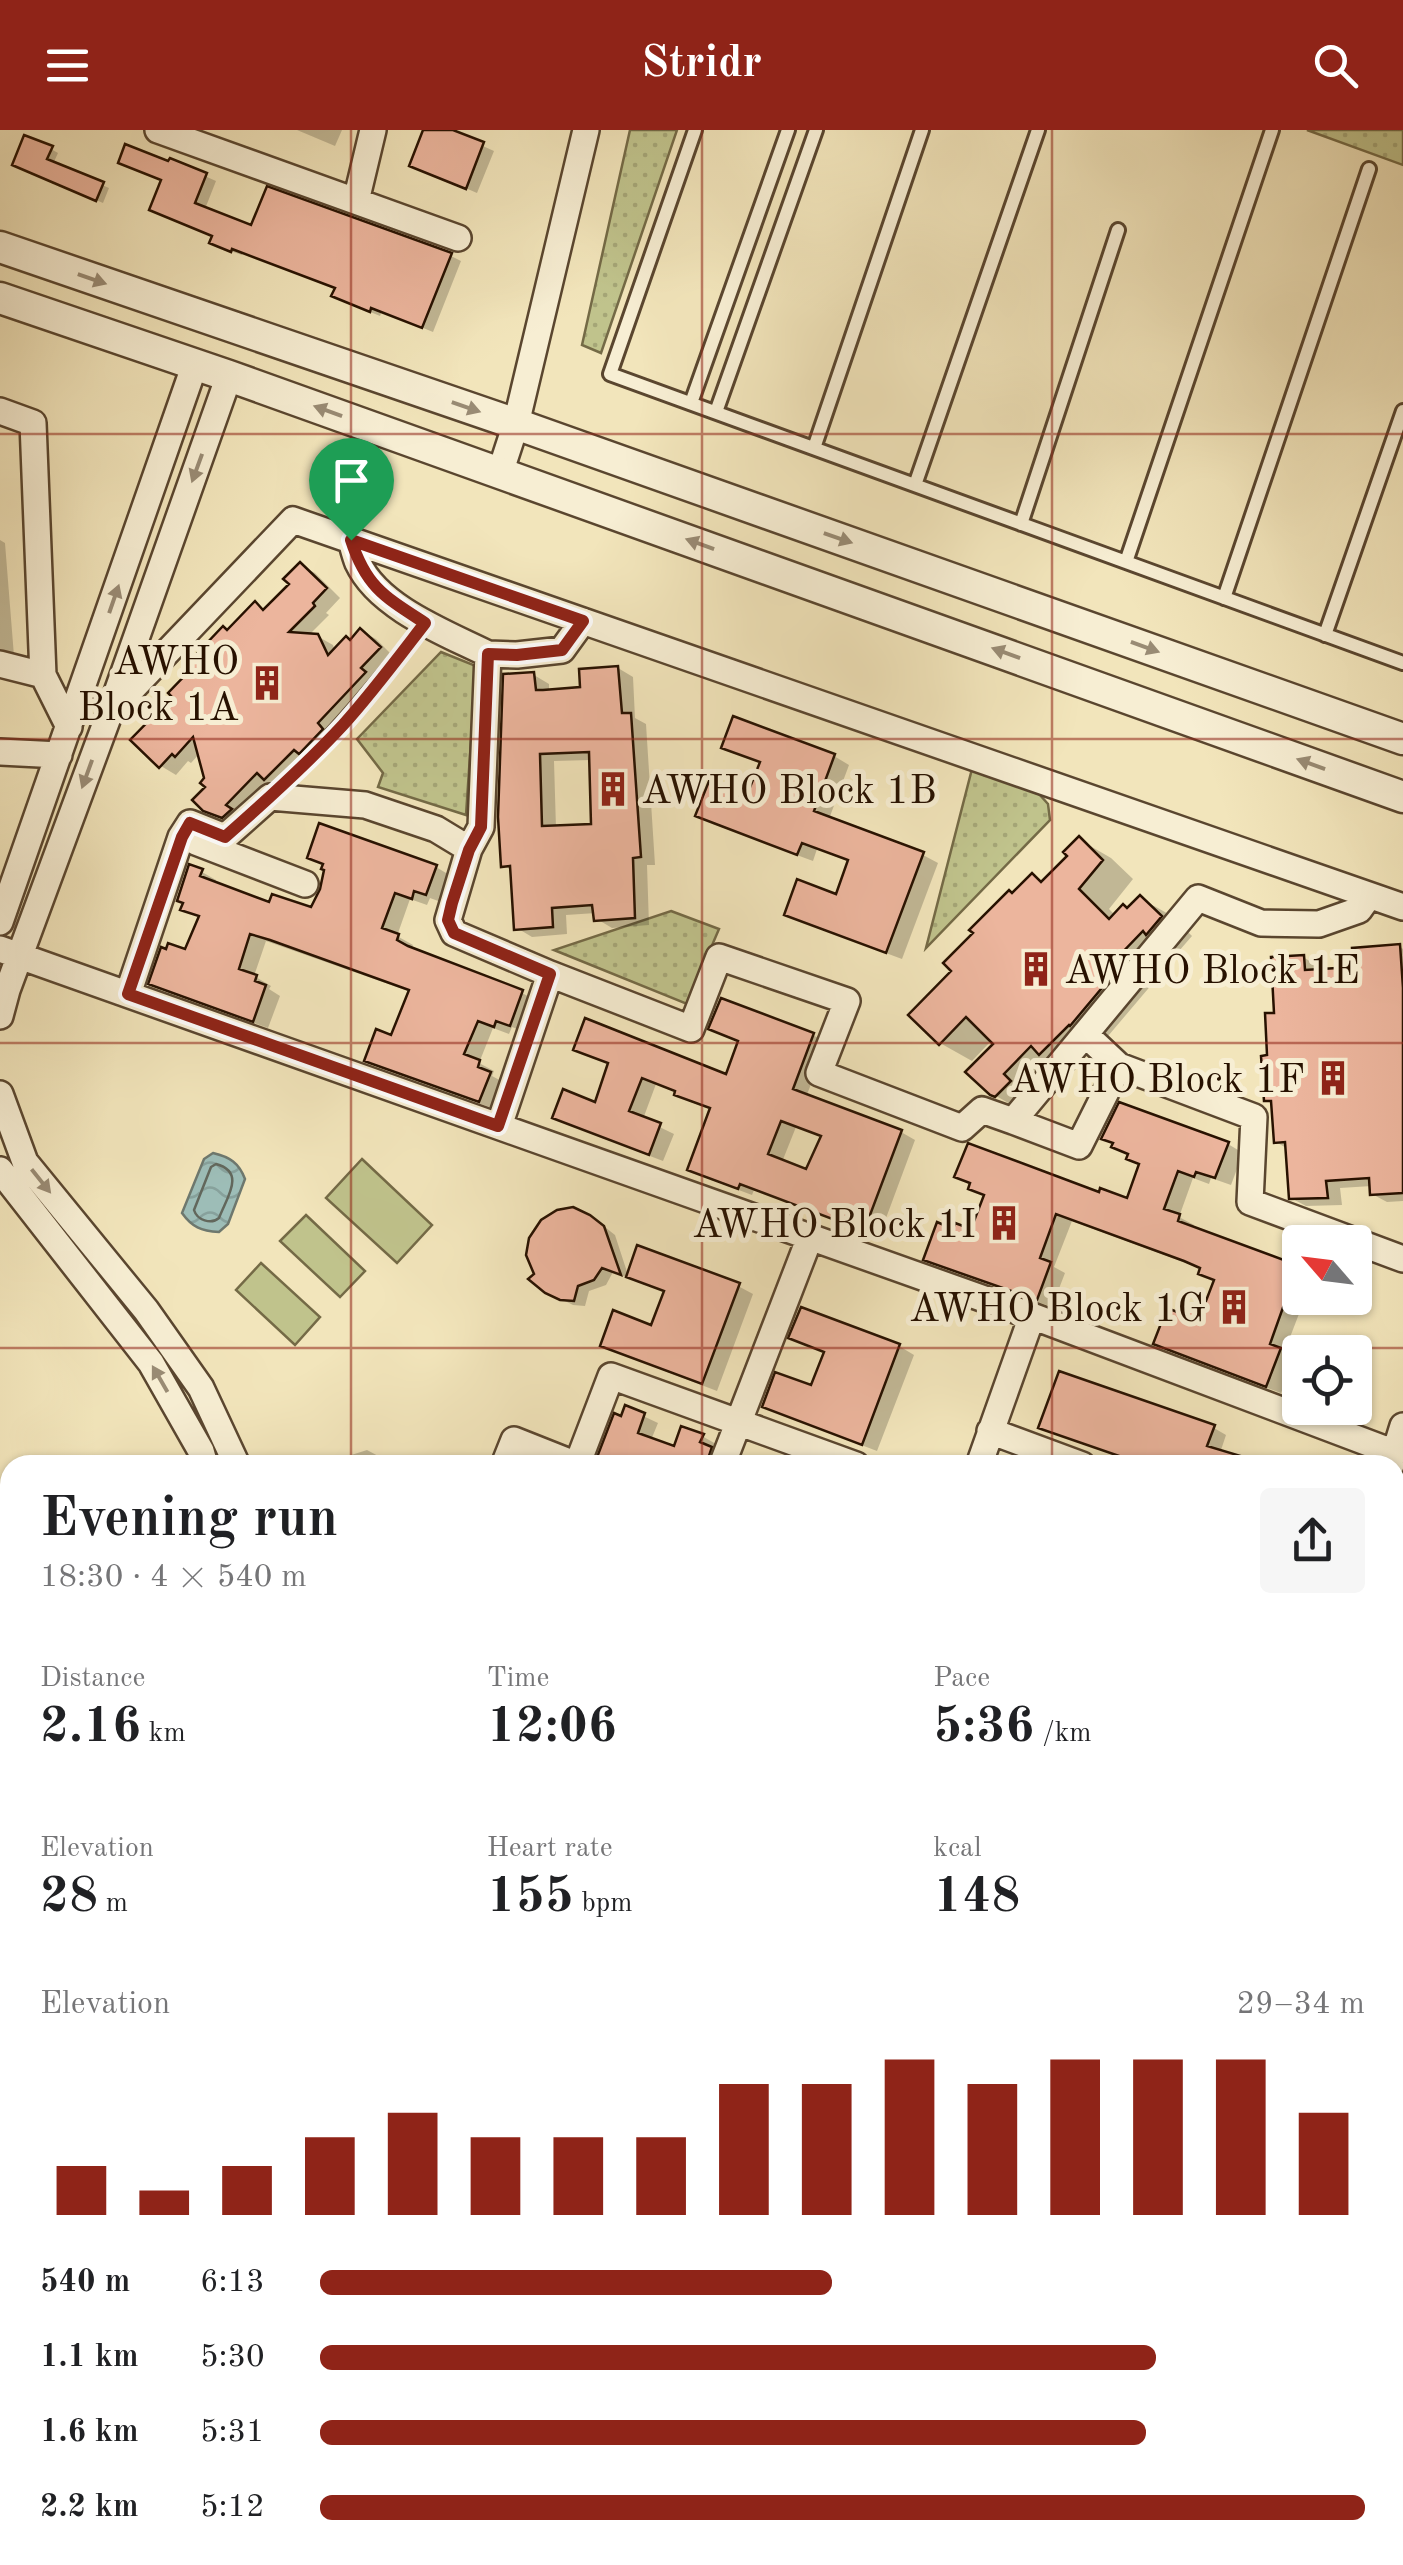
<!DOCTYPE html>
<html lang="en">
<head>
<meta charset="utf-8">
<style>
	:root { --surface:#fff; --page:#f6f6f6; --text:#202124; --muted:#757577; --accent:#8f2418 }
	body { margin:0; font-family:"Old Standard TT",serif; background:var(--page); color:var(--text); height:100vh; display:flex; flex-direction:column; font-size:38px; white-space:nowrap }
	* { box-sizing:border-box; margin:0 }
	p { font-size:32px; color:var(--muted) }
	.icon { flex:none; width:55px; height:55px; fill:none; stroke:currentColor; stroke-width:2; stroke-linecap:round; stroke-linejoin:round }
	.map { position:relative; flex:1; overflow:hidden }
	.side { position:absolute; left:0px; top:1325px; width:1405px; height:1110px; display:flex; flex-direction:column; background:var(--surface); border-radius:30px 30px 0 0; box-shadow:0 2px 8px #0004 }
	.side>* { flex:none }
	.needle { width:65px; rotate:298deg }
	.buttons { position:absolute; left:1282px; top:1095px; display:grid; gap:20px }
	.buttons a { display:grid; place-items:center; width:90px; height:90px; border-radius:10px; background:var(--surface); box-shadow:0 2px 8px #0004; font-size:50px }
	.pin { position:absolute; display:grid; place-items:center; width:85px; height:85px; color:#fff; margin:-102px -42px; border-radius:50% 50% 50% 0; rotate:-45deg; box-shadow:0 0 10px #0007 }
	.pin .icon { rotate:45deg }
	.round { display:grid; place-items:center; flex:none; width:105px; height:105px; border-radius:10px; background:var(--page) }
	.overview { display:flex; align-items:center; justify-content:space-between; height:170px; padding:0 40px }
	h1 { font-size:55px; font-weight:700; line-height:75px }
	.stats { display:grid; grid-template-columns:repeat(3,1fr); gap:15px; height:170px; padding:10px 40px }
	.stats div { display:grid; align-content:center }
	.stats b { font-size:50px; font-weight:700 }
	.stats small { font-size:28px; font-weight:400 }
	.stats p { font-size:28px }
	.chart { height:280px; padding:20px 40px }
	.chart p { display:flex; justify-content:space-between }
	.chart svg { width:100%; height:180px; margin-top:10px; stroke:var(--accent); stroke-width:6 }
	ul { padding:0 40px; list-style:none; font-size:32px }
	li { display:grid; grid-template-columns:160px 120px 1fr; align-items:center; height:75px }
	li i { height:25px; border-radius:12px; background:var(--accent) }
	header { display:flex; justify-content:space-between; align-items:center; height:130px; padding:0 40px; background:var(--accent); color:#fff; font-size:45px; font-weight:700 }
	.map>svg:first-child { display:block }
</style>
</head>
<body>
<header><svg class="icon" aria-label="menu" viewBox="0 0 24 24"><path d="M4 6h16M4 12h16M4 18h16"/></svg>Stridr<svg class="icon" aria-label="search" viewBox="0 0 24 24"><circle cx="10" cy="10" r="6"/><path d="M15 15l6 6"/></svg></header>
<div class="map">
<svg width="1403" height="2435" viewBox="0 0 1403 2435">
	<defs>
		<pattern id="green-dots" width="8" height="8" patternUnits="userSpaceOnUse" patternTransform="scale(2.5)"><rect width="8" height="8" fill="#c0c38c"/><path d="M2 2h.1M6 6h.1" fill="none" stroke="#a5a677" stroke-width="1.8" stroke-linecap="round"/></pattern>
		<pattern id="water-waves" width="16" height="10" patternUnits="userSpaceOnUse" patternTransform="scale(2.5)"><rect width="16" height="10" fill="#9dbdb7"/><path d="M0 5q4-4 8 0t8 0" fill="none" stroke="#87a19c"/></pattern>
	</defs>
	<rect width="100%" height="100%" fill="#f2e5bb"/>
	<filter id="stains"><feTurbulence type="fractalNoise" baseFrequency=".002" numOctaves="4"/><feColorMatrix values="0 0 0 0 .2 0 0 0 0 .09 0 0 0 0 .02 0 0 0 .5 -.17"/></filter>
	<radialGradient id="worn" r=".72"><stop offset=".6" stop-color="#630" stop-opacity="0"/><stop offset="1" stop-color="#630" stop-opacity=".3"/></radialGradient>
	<!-- green -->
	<path fill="url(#green-dots)" stroke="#746a46" stroke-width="2.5" d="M630,0h47l-76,223 -19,-8z
		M1307,0h96v35z
		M441,522l35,14 -10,149 -88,-28 5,-14 -26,-34z
		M972,639l67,25 9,10 2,16 -124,128z
		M671,781l48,18 -32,75 -133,-54z"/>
	<!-- pitch -->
	<path fill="#c0c38c" stroke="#746a46" stroke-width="2.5" d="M362,1029l70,66 -35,38 -71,-65z
		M306,1085l59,56 -25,26 -60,-56z
		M261,1133l59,54 -25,28 -59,-55z"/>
	<!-- water -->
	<path fill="url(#water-waves)" stroke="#6e786e" stroke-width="2.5" d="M213,1023c17,4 26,10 32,26l-17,45 -9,8c-18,-1 -27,-5 -37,-19l22,-54z"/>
	<!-- shadow -->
	<path fill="#0003" fill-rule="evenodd" d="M297,0h45l-7,16z
		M426,0h21l47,21 -17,42 -65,-28z
		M51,19l7,4 -5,11 56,24 -6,15 -82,-36z
		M171,31l45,20 -11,28 47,19 16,-38 183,66 10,5 -28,71 -51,-21 -2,5 -36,-15 -7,-12 -94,-37 -1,3 -20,-7 -52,-83z
		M0,410l5,3 9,113 -14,5z
		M300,435l15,8 25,25 -14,15 3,2 -21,21h9l16,9 2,6 16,-9 10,-11 15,8 18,18 -113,130 -10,-5 -31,32 -2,11 -33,-16 3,-22 -8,-34 -9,10 -3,-2 -12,14 -15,-9 14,-69 80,-93 11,7 26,-27z
		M618,538l15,9 2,41 11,6 9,141h-8l2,60 -37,3 -15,-9 -1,-6 -30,2 1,19 -35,3 -15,-9 -4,-57 -10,-6 31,-190 15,9v8l33,-3zM591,630l3,66 -38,2 -2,-67z
		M735,589l99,37 15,9 -20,54 94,36 15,8 -36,96 -100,-37 -15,-9 50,-16 13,-35 -33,-13 -4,12 -100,-37 -14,-9 49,-16 14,-35 -38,-18z
		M1080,710l31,18 22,21 -24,30 6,6 13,-5 12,-12 32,18 20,20 -13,15 -4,-2 -28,28 6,6 -50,59 -2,-1 -29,30 -11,-6 -37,47 -33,-19 5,-49 -4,-4 -20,21 -32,-18 14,-72 60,-76 18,-19 12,7 26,-27z
		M310,727l126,10 15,9 -10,26 -11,-4 -3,7 -17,-6 -13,37 16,9 -2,5 111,43 15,8 -12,31 -13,-5 -3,7 -16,-6 -14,35 15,8 -2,5 13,7 -10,26 -113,-40 -15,-9 25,-22 19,-46 -145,-51 -12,35 17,10 -2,3 11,7 -12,32 -102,-36 -15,-9 36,-30 14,-35 -17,-10 18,-36 14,8v5l55,20 41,5 11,-20 2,-24z
		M1400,817l3,2v252l-16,1 -15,-8v-8l-32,2 2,17 -36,1 -15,-8 -3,-49 -12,-7 -2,-38 -7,-4 3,-43 7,-42 26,-58 15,9 1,6 36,-3z
		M711,898l102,7 14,8 -21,54 95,35 14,8 -36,97 -125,-47 -2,5 -48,-18 -14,-8 22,-59 -21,-8 -14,-8 1,-2 -22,-8 -13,35 31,15 -11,27 -94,-36 27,-20 14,-40 -34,-16 151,28 13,-35zM796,997l27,10 -15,35 -26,-10z
		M1228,1014l15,9 -12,32 -20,-7 -2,6 -16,-6 -14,39 15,8 -2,4 108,40v29h17l-4,11 -11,-3 -18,47 10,6 -13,34 -110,-41 -15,-9 29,-26 17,1 14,-36 -15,-9 1,-4 -130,-48 -18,46 11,6 -13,34 -112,-40 -14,-8 29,-27 18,1 13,-36 -29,-21 144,19 27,6 13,-36 -27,-19z
		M601,1094l14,11 14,43 -16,-6 -7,13 -17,6 -4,15 -12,-1 -14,-7z
		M629,1146l109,10 15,8 -36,97 -99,-38 -15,-8 50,-17 13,-35z
		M791,1207l108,9 15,9 -37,96 -97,-37 -15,-8 48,-18 13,-35z
		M626,1278l32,15 -7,17 25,9 26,-13 14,8 -3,6 11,7 -2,8h-125z
		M1041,1297l173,1 12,7 -6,18 42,12h-119l-89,-31z
		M367,1320l15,8 2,7h-64z
		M756,1325l21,7 4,3h-28z
		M10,2234v85l-10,-10v-8l5,-5 -5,-5v-56l6,3z
		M343,2425h115l-5,10h-112z
		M518,2425h92l-4,10h-59z
		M773,2425h84l30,10h-106l-8,-5z
		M934,2425h90l-4,10h-89z
		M1199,2425h38l-4,10h-15z"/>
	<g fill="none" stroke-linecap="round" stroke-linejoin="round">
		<!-- shore -->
		<path stroke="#62675c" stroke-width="2.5" d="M216,1034c30,8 11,33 3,54 -8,7 -22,2 -25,-8l17,-43z"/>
	</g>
	<!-- building -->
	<path fill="#ecb59d" stroke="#271100" stroke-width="2.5" fill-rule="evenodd" d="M423,0h30l31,12 -18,47 -57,-23z
		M24,5l29,11 -6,13 57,23 -8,19 -84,-36z
		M125,14l43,17 2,-3 37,15 -12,30 56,22 16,-39 185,67 -30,75 -51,-20 -1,4 -39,-16 4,-8 -103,-39 -1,3 -22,-9 3,-7 -63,-26 12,-30 -43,-17z
		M300,432l27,26 -14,15 2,3 -26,26 29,2 10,21 18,-19 4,4 10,-12 21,19 -20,21 5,4 -48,51 5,6 -24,25 -5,-4 -30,30 -7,-7 -31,32 6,4 -10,9 -19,-7 -11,-11 13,-13 -5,-4 4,-5 -11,-41 -18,20 -3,-3 -13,14 -29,-28 42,-43 -4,-4 24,-25 -5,-4 36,-38 4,4 28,-29 8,9 26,-26 -6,-5z
		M618,536l4,47h9l10,144 -8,1 2,60 -41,3 -2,-16 -40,3 1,19 -39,3 -4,-64 -9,1 -3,-50 5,-143 31,-2 2,18h7l37,-3 -1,-18zM589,622l2,72 -49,2 -2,-72z
		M733,586l102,38 -21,57 110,41 -38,101 -102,-38 13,-36 39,15 12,-34 -46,-17 -5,12 -102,-39 14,-35 38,14 13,-33 -39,-14z
		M319,693l118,42 -11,30 -12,-4 -2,8 -17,-6 -13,35 17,6 -2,6 11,6 115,44 -13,36 -14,-5 -2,6 -16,-6 -14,33 16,6 -2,7 13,5 -12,30 -115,-41 12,-32 15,6 18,-45 -139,-50 -20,-6 -11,35 18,6 -2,6 11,4 -13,37 -105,-38 13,-37 5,2 2,-6 17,6 14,-33 -19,-6 3,-7 -6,-2 12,-37 14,5 -3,7 69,26 3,-8 39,13 9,-18 4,-19 -3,-1 2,-5 -16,-6z
		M1079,706l24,24 -24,29 30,30 14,-15 4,4 13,-13 22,21 -16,19 -3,-4 -26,27 5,6 -52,62 -1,-1 -30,30 -8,-9 -27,28 7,7 -16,16 -5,-2 -25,-23 28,-28 -27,-27 -27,28 -31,-30 43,-44 -8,-8 30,-30 -4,-3 40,-40 3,3 20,-20 9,9 26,-26 -4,-4z
		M1400,814l3,44v205l-33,2 -1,-17 -43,3 2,17 -39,1 -4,-57 -11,1 -3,-42h-7l-3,-45 6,-1 -2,-42h9l-3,-56 33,-2 1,15 48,-3 -1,-19z
		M721,868l93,35 -21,56 109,41 -38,101 -124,-47 -2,5 -51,-19 23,-62 -36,-13 1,-4 -33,-13 -13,33 32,12 -12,32 -97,-37 11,-29 32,13 13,-39 -35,-13 12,-32 141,56 12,-33 -30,-12zM781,991l40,15 -15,33 -38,-15z
		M1119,972l110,40 -14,36 -19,-6 -2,5 -16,-6 -14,38 16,5 -2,7 122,45v38l-14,-5 -16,45 11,4 -15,39 -113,-43 14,-36 16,6 2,-6 16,6 13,-34 -16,-6 2,-6 -16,-7 -128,-47 -16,44 11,4 -14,38 -114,-40 14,-38 16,7 2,-6 16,6 13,-34 -16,-6 2,-6 -16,-6 14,-34 131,49 1,-4 27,10 12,-34 -13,-5 2,-5 -17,-7 2,-4 -12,-4z
		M573,1077l17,8 14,11 17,49 -19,-7 -8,12 -16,6 -4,15 -14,-1 -15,-7 -17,-14 6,-5 -8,-19 3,-17 12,-18 16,-10z
		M637,1115l103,38 -38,101 -102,-38 13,-36 38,15 13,-34 -38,-14z
		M801,1177l99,37 -38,101 -100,-38 13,-35 36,13 13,-33 -36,-14z
		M1059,1241l156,54 -8,21 47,14 -1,5h-108l-107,-37z
		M625,1275l20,8 -7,20 36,13 7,-20 23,8 -4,8 12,5 -6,18h-112l20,-52 7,3z"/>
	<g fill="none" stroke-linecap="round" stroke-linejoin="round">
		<defs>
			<path id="service" d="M695,0l-85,244 793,289
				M691,273l97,-273
				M716,282l100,-282
				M814,318l108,-318
				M915,355l123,-355
				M1021,394l97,-294
				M1126,432l146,-432
				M1224,468l145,-429
				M1325,505l78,-224
				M271,667c57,-54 106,-112 154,-174
				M1399,2316l4,-1"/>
			<path id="minor" d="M158,0l300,108
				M356,71l17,-71
				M0,281l33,12 10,252 26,52
				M500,343l16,-49 70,-294
				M351,410c2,7 4,16 7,23 21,45 88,70 130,91
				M0,534l43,11
				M110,582l183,-192 1110,387
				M0,622l59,3
				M196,712l109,42
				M469,719l12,-22 7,-173 29,1 45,-5 21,-29
				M0,792l195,-558
				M0,819l1032,367 363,137
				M550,844l141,55 28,-72 128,44 -28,72 143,55 20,-18 31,11 185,-223 63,25 58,1 40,-14 10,-14
				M128,864l53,-157 9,-14 35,14 45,-40 95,8 71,24 33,20 -21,71 6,13 96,41 -51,152
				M0,886l7,-26 103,-278 119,-336
				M1085,904l34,32 135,51 -4,85 153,57
				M0,964l25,68 121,148 55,78 36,77
				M1013,991l66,25 40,-80
				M0,1040l151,193 50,88 4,14
				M990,1301l92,34
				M504,1335l10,-25 63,25
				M577,1335l34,-89 245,89
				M722,1335l88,-228
				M979,1335l53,-149
				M1391,1335l12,-39
				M0,1934l10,-10
				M0,1986l10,-11
				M0,2076l10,11
				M0,2190l10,-11
				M1395,2222l8,-18
				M0,2347l10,10
				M83,2425l17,10
				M609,2425l-2,8 5,2
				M146,2435l9,-10
				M322,2435l3,-10
				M452,2435l4,-10
				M751,2435l4,-10
				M1066,2435l4,-10
				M1297,2435l5,-10"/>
			<path id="tertiary" d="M0,117l516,177 887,315
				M0,168l229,78 1174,421
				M12,2425l10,10"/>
		</defs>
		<!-- service casing -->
		<use href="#service" stroke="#5a462f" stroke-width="18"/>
		<!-- minor casing -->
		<use href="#minor" stroke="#5a462f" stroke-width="30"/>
		<!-- tertiary casing -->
		<use href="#tertiary" stroke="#5a462f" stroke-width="35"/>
		<!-- service -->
		<use href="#service" stroke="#f7eed3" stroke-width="12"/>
		<!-- minor -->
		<use href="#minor" stroke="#f7eed3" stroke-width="25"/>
		<!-- tertiary -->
		<use href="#tertiary" stroke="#f7eed3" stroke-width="30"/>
	</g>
	<!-- one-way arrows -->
	<defs><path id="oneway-solid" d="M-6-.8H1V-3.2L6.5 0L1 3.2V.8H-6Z" transform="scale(2.5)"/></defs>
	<g fill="#998b74">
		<use href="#oneway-solid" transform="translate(92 149) rotate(19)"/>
		<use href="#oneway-solid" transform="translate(466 277) rotate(19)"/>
		<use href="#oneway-solid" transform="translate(328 281) rotate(-160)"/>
		<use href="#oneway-solid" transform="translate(197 338) rotate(110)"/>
		<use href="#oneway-solid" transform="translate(838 408) rotate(19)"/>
		<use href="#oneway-solid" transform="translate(700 414) rotate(-160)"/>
		<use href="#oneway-solid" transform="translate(114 469) rotate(-71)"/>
		<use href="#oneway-solid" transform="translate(1145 517) rotate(20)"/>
		<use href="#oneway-solid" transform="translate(1006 523) rotate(-160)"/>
		<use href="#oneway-solid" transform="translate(1311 634) rotate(-160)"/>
		<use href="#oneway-solid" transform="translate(87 644) rotate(110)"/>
		<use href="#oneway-solid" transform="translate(41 1051) rotate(51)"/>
		<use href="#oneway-solid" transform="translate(160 1249) rotate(-120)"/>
	</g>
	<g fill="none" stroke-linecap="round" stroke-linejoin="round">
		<defs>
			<path id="route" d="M351,410l232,81 -21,29 -45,5 -29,-1 -7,173 -12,23 -17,53 -4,17 6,13 96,41 -52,152 -370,-132 54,-157 8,-14 35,14c41,-36 81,-72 118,-112 29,-32 55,-67 82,-102 -40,-26 -59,-36 -74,-83z"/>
		</defs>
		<!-- route casing -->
		<use href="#route" stroke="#fff" stroke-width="20"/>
		<!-- route -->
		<use href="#route" stroke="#8f2418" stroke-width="12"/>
	</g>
	<!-- grid -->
	<path fill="none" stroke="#8f2418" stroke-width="2.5" stroke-opacity="0.55" d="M351,0v1335M702,0v1335M1052,0v1335M0,304h1403M0,609h1403M0,913h1403M0,1218h1403M0,1522h10M1395,1522h8M0,1826h10M1395,1826h8M0,2131h10M1395,2131h8M351,2425v10M702,2425v10M1052,2425v10"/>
	<!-- icons -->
	<defs>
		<symbol id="building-bare" viewBox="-9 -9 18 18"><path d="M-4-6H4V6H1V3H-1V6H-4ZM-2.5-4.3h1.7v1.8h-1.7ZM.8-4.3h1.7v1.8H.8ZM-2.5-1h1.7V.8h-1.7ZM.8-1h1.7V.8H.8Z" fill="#8f2418" stroke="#f7eed3" stroke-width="2.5" paint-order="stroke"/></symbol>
	</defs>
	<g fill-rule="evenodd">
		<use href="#building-bare" x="242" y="528" width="50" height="50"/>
		<use href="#building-bare" x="588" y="634" width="50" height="50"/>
		<use href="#building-bare" x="1011" y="814" width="50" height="50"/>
		<use href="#building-bare" x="1308" y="923" width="50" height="50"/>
		<use href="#building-bare" x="979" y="1068" width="50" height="50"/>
		<use href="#building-bare" x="1209" y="1152" width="50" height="50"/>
	</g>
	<g text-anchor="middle" stroke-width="10" stroke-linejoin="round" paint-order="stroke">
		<!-- poi labels -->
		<g font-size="40" fill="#271100" stroke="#f7eed3" text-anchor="end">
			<text x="239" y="544">AWHO<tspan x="239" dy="46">Block 1A</tspan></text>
			<text x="641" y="673" text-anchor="start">AWHO Block 1B</text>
			<text x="1064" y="853" text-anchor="start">AWHO Block 1E</text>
			<text x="1305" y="962">AWHO Block 1F</text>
			<text x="976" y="1107">AWHO Block 1I</text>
			<text x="1206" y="1191">AWHO Block 1G</text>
		</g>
	</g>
	<rect width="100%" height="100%" filter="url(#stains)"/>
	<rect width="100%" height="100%" fill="url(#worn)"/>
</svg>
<div class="buttons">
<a><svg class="needle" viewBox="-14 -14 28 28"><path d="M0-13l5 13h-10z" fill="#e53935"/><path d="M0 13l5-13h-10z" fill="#757577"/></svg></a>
<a><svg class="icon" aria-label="locate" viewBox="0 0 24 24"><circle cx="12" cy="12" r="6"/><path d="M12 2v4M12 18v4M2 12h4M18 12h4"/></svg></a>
</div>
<div class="pin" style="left:351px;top:410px;background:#1e9e55"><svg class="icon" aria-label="arrive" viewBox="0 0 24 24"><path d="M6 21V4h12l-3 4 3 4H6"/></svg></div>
<section class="side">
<div class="overview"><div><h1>Evening run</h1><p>18:30 · 4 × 540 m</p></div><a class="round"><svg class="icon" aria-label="share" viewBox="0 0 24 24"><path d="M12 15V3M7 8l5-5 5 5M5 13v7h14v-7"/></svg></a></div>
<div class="stats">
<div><p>Distance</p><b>2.16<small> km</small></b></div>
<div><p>Time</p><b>12:06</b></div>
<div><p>Pace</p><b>5:36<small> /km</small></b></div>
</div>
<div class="stats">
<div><p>Elevation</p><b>28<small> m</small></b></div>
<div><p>Heart rate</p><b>155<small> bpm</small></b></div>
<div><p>kcal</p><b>148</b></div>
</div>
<div class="chart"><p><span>Elevation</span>29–34 m</p>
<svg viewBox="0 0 160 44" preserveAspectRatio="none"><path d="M5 44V32M15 44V38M25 44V32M35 44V25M45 44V19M55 44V25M65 44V25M75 44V25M85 44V12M95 44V12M105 44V6M115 44V12M125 44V6M135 44V6M145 44V6M155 44V19"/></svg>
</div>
<ul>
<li><b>540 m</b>6:13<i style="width:49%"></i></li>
<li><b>1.1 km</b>5:30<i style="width:80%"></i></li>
<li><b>1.6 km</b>5:31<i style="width:79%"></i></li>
<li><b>2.2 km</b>5:12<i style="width:100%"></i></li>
</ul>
</section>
</div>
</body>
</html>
